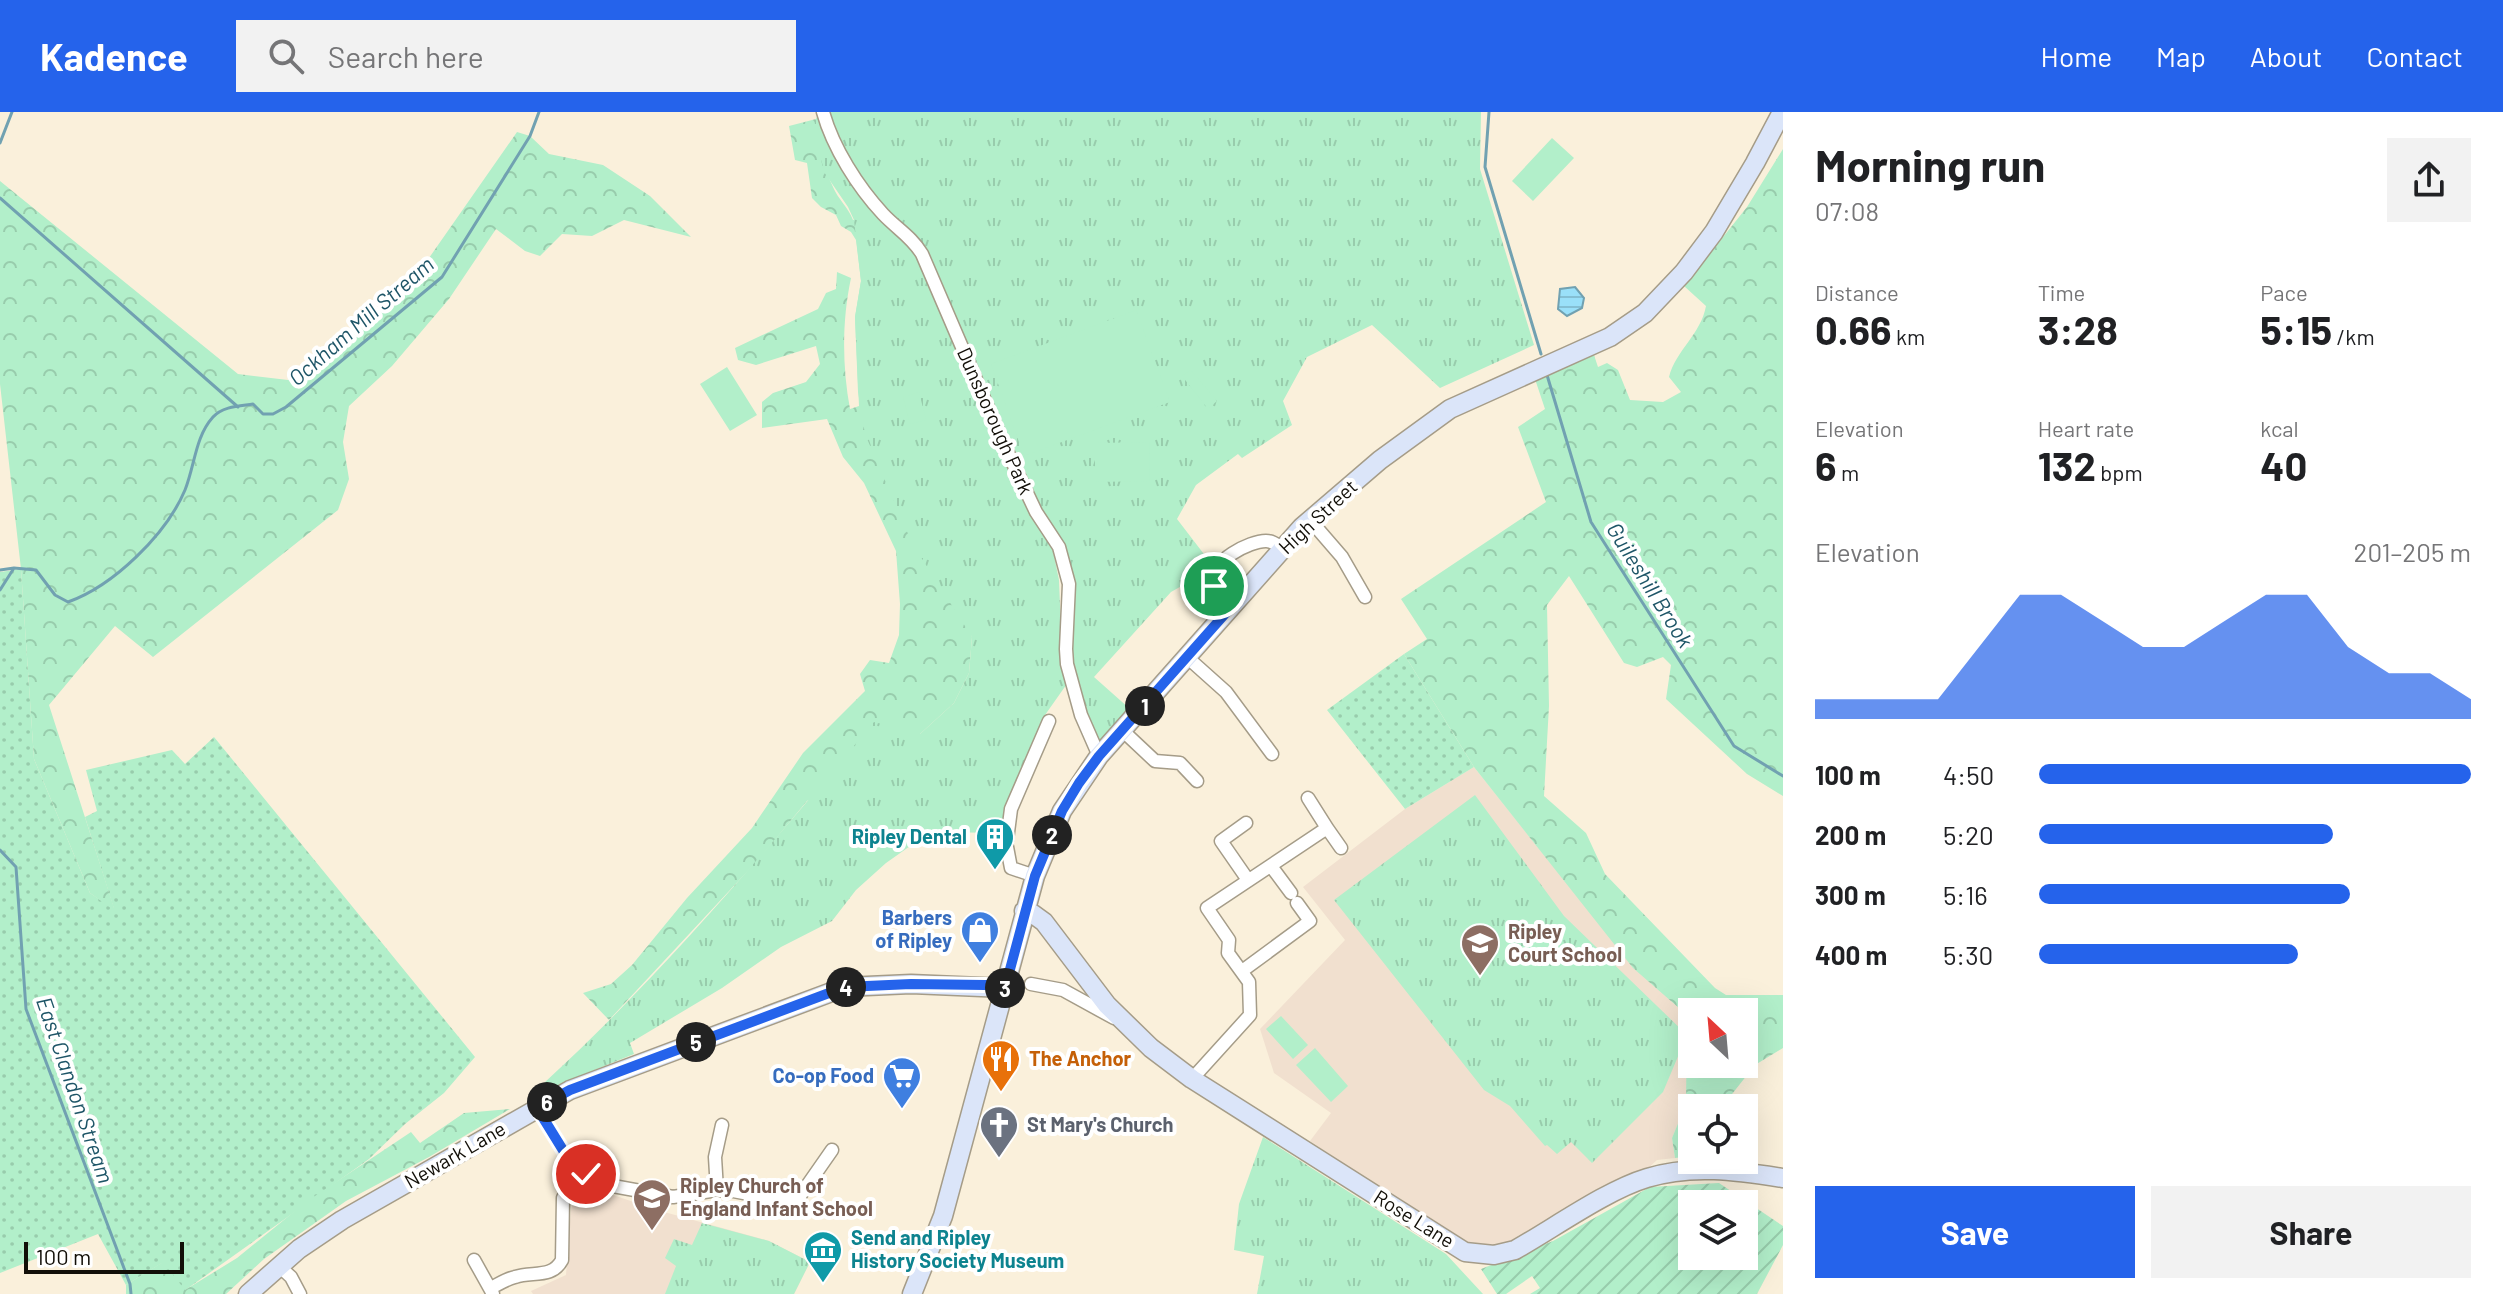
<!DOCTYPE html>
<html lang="en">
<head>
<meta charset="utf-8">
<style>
	:root { --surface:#fff; --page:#f2f2f2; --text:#202124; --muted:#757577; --accent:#2563eb }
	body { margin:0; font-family:Barlow,sans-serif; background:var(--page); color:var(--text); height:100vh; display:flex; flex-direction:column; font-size:30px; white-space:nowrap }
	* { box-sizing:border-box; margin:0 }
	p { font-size:26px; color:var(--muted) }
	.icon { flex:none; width:44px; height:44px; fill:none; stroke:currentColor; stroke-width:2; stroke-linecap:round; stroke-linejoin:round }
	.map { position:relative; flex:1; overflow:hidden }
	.panel { display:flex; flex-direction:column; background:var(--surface); width:720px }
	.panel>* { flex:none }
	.needle { width:52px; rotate:334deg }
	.buttons { position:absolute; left:1678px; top:886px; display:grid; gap:16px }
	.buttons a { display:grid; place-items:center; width:80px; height:80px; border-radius:0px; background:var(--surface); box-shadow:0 8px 32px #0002; font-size:40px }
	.scale { position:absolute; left:24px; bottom:20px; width:160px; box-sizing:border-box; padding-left:8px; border:4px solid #120f08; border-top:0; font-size:22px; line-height:28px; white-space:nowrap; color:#120f08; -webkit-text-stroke:6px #fff; paint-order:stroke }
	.pin { position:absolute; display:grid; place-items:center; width:68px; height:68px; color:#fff; margin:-34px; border:4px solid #fff; border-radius:50%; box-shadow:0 2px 8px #0007 }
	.km { position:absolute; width:40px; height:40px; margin:-20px; border-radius:50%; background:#222; color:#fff; font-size:22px; line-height:40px; text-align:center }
	.round { display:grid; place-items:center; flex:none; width:84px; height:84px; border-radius:0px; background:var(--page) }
	.headline { display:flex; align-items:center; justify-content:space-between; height:136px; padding:0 32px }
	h1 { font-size:44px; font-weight:700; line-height:60px }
	.figures { display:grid; grid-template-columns:repeat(3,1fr); gap:12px; height:136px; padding:8px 32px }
	.figures div { display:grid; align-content:center }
	.figures b { font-size:40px; font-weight:700 }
	.figures small { font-size:22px; font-weight:400 }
	.figures p { font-size:22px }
	.chart { height:224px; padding:16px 32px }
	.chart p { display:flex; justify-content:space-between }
	.chart svg { width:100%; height:144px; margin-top:8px; fill:var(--accent); opacity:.7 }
	.cta { display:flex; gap:16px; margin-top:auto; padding:16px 32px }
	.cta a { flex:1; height:92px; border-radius:0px; background:var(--accent); color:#fff; font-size:32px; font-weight:700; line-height:92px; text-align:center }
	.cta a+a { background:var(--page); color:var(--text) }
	ul { padding:0 32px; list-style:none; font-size:26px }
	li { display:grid; grid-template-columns:128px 96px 1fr; align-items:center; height:60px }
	li i { height:20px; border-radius:10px; background:var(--accent) }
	header { display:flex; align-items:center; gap:48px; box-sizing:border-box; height:112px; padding:0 40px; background:var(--accent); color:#fff }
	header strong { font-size:38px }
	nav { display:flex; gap:44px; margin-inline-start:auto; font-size:28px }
	.search { width:560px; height:72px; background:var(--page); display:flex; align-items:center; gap:20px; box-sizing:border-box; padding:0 28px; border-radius:0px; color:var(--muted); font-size:30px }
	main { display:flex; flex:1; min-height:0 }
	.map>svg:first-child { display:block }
</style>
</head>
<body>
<header>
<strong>Kadence</strong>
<div class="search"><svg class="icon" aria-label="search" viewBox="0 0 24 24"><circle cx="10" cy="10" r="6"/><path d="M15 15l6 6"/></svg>Search here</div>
<nav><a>Home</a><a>Map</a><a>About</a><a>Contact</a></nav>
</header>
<main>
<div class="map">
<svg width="1783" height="1182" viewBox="0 0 1783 1182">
	<defs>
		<pattern id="grass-dots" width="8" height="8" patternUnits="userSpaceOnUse" patternTransform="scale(2)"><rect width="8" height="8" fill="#b2efca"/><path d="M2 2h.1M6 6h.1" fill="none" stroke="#98ccac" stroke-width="1.8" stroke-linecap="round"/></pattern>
		<pattern id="forest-crowns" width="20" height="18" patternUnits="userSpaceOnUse" patternTransform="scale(2)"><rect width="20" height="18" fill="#b2efca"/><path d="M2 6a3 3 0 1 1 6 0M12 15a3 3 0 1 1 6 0" fill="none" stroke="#98ccac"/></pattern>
		<pattern id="park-tufts" width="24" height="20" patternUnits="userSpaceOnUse" patternTransform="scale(2)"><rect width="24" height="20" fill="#b2efca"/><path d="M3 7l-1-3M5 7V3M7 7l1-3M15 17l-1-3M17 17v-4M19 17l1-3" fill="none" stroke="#98ccac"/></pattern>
		<pattern id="garden-furrows" width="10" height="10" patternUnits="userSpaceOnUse" patternTransform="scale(2)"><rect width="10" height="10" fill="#b2efca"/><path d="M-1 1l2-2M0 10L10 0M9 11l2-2" fill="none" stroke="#98ccac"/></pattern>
		<pattern id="water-rules" width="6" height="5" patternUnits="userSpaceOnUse" patternTransform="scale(2)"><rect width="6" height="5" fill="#9ae0f9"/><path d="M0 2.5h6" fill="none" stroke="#84bfd4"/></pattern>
	</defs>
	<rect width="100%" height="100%" fill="#faf0db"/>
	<!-- education -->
	<path fill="#f1e0cf" d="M1474,655l102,128 111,120 5,49 -6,41 -14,33 3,20 -18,2 -14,13 -108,66 -54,13 -66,-39 -105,-72 21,-28 -57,-40 -14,-44 85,-89 -42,-53 102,-78z
		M581,1072l76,26 112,31 41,21 -16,32h-261l-2,-3 35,-16 5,-66z"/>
	<!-- grass -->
	<path fill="url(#grass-dots)" d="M21,457l13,190 56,134 24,16 -29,-92 12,-6 -11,-41 86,-20 13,14 29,-27 261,320 -31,36 -39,31 -36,35 -185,132 -22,-28 -36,22 -28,-51 -98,39v-701z
		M1404,542l70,113 -69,42 -78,-99z"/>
	<!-- forest -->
	<path fill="url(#forest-crowns)" fill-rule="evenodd" d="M816,7c0,23 7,47 17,68 5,12 15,20 20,33l12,-2 107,419 -3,36 -15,30 -34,31 -113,67 -49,59 -149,160 -26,-27 28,-9 21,-19 55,-67 65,-70 51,-75 62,-62 -5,-17 10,-14 19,3 10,-28 1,-31 -4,-53 -32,-68 -21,-26 -16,-38 -65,9v-26l11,-9 33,-11 14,-18 -4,-18 -60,19 -18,-5 -3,-12 83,-39 8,-16 10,-4 1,-17 14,6c-9,42 -9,88 -1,131l9,-3 -4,-89 6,-36 -5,-41 -5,-8 -10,-6 -5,-11 -15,-8 -9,-9 -5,-35 -12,-3 -6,-34z
		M517,20l13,4 19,18 54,11 47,31 41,41 -67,-17 -32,16 -30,-2 -22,22 -15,-5 -29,-22 -47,70 -57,67 -43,40 -6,36 6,37 -11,31 -185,147 -38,-31 -66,79 66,206 -25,-18 -56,-134 -13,-190 -21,-185v-203l238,193 50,6 127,-102z
		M1783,37v647l-36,-22 -81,-75 5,-34 -8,-8 -26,10 -13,-4 -55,-87 -22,29 2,101 -5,90 42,37 19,41 110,114 11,7h57v53l-28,17 -34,43h-29v48l-17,2 -3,-20 14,-34 1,-89 -54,-47 -159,-201 -70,-113 23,-15 -26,-40 145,-97 -28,-75 27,-18 -10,-30 59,-24 4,12 9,-4 11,7 12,30 33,2 18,-10 -12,-15c7,-27 32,-43 37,-71l-22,-20 63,-79zM1692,900h52v52h-52z
		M510,997l-81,48 -83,44 -82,58 -38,35h-100v-9l37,-23 22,28 52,-32 69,-56 105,-70 9,11 44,-30z"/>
	<!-- park -->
	<path fill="url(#park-tufts)" d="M825,0h656l-1,57 54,176 -94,43 -68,-63 -65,32 -24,44 9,24 -50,33 -4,-4 -42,31 -19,34 33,43 -2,9 -37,21 -77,85 36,32 -27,30h-6l-5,-5 -22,-74 3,-80 -39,-78 -115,-259 -46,-44 -33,-53z
		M818,2l18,35 79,97 96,219 42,86 6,29 3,74 7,27 -24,34 -38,104 -2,22 -5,1 -10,-9 -40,-1 -27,5 -37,26 -30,27 -24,31 -51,26 -59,41 -92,55 4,11 -52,21 -29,15 -9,-7c120,-110 225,-236 330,-361l46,12 34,-31 15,-30 3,-36 -60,-94 -47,-109 -7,-42 -3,-75 6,-36 -7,-61 -6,-13 -24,-35 -8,-33v-20z
		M1475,683l89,121 123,119 -24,57 -71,71 -21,-21 -14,12 -10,-9 -2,1 -35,-40 -26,-16 -150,-190z
		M1263,1025l183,117 37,40h-226l7,-38 -30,-6 5,-46z
		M702,1111l67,18 41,21 -16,32h-129l11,-28 -11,-8 9,-19 18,6z"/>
	<!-- garden -->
	<path fill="url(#garden-furrows)" fill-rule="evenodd" d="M1719,1071l64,43v19l-26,49h-227l10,-6 -8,-12 -26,18h-9l-16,-25 72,-28 97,-54zM1692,1092h52v52h-52z"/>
	<!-- pitch -->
	<path fill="#b2efca" d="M1552,26l22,20 -41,43 -21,-20z
		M1136,198l34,92 -146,54 -33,-92z
		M727,255l30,48 -27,16 -30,-47z
		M1191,258l26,31 -9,8 -26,-33z
		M919,280l7,28 -16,4 -7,-27z
		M1149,330l1,39 -55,1v-39z
		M1281,904l27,29 -15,14 -27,-30z
		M1315,936l33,38 -17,16 -35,-37z"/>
	<!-- water -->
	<path fill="url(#water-rules)" stroke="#71a1b1" stroke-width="2" d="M1575,175l9,11 -2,10 -15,8 -9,-7 2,-20z"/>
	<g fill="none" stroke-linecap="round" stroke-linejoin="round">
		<!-- stream -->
		<path stroke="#71a1b1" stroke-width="3" d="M1489,0l-4,55 56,187
			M0,31l12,-31
			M0,86l238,209
			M1547,263l44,147 143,224 49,30
			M0,458l14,-2 22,2 19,25 13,7c45,-16 98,-67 117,-112 10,-25 10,-53 28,-73 10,-11 27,-11 40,-13l10,10h10l13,-7 156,-130 88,-141 9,-24
			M0,478l14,-22
			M0,738l16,17 10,142 104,275 1,10"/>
		<defs>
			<path id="street" d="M823,0c10,36 35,75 60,102 13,14 29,23 39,40l79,184 35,74 23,35 10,37 -3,65 1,15 14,51 18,41
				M1310,408l32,37 23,40
				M1232,494c-7,-6 -17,-14 -19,-25 -2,-20 36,-40 53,-40 7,0 11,4 17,8
				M1188,546l38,34 46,62
				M1122,618l33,31 25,2 17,18
				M1246,711l-25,18 27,39
				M1327,716l14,20
				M1007,728l4,-31 38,-88
				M1007,735l4,21 24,8
				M1271,754l20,27
				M1242,859l68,-50 -13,-18
				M1031,872l32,6 51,28
				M1192,967l58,-64 -1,-33 -21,-29 1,-13 -22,-32 120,-80 -19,-30
				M537,996l29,47 12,13 35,18 60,11 44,-7 16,1 62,12 37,-53
				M717,1078l-2,-33 7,-32
				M474,1148l19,34
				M279,1154l12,11 9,17
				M491,1176c8,-4 15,-9 24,-11 17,-6 37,2 47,-17l1,-62 15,-30"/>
			<path id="secondary" d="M1024,799l9,3 11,8 63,83 44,43 41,31 273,173 29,3 21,-5c39,-22 92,-60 132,-72 45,-14 90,-7 136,0
				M248,1182l51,-45 43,-29 228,-130 275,-103 66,-3 94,4
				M912,1182l31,-78 92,-340 27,-65 37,-55 203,-229 78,-67 70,-51 160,-72 35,-24 39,-41 30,-40 41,-69 27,-51"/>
		</defs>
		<!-- street casing -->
		<use href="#street" stroke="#a59c88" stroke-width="15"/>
		<!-- secondary casing -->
		<use href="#secondary" stroke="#a59c88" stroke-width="21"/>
		<!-- street -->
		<use href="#street" stroke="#fff" stroke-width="12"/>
		<!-- secondary -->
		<use href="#secondary" stroke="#dbe5f9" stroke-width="18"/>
	</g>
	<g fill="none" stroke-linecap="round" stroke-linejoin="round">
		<defs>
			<path id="route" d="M586,1062l-20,-19 -29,-47 33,-18 275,-103 66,-3 74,1 20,3 30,-112 27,-65 17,-28 20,-27 133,-150 -18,-20"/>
		</defs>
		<!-- route casing -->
		<use href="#route" stroke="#fff" stroke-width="16"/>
		<!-- route -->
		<use href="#route" stroke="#2563eb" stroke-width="10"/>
	</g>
	<!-- icons -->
	<defs>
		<symbol id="building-pin" viewBox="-11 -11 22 30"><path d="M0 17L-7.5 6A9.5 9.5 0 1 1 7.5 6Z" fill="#0f9aa8" stroke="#fff"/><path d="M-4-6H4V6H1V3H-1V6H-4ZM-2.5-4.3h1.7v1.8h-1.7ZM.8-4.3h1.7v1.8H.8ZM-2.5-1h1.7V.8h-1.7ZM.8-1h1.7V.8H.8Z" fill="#fff"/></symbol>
		<symbol id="shop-pin" viewBox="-11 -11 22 30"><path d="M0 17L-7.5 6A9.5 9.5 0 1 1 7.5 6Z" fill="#3f7fe0" stroke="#fff"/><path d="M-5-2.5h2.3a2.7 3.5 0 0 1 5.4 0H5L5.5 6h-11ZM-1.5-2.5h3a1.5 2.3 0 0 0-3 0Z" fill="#fff"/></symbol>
		<symbol id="school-pin" viewBox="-11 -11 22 30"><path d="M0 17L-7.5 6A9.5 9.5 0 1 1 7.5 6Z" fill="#8d6e63" stroke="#fff"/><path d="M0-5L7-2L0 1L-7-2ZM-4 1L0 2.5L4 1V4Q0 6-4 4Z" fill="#fff"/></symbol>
		<symbol id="restaurant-pin" viewBox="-11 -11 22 30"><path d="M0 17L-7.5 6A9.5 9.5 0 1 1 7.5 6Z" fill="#e8710a" stroke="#fff"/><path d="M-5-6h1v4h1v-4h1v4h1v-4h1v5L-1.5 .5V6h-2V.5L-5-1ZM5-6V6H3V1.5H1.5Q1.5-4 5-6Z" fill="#fff"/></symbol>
		<symbol id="supermarket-pin" viewBox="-11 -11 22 30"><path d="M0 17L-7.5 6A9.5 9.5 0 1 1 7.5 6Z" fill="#3f7fe0" stroke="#fff"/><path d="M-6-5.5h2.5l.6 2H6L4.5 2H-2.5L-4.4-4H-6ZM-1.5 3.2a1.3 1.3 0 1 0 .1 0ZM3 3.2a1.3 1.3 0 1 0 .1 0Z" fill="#fff"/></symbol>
		<symbol id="church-pin" viewBox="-11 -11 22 30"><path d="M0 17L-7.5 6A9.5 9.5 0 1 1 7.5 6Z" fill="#6b7280" stroke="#fff"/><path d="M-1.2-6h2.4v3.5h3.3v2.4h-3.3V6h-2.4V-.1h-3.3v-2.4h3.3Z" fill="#fff"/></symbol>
		<symbol id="museum-pin" viewBox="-11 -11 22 30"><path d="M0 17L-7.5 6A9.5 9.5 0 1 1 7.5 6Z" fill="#0f9aa8" stroke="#fff"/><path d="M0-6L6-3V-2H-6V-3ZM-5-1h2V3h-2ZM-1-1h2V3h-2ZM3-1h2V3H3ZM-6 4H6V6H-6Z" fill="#fff"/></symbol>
	</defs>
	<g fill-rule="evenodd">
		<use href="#building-pin" x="973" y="703" width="44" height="60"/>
		<use href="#shop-pin" x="958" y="796" width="44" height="60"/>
		<use href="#school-pin" x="1458" y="809" width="44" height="60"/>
		<use href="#restaurant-pin" x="979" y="925" width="44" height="60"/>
		<use href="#supermarket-pin" x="880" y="942" width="44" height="60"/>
		<use href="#church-pin" x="977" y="991" width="44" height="60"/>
		<use href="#school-pin" x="630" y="1064" width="44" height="60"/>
		<use href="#museum-pin" x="801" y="1116" width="44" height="60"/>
	</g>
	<g text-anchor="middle" stroke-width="8" stroke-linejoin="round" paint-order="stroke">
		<!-- street labels -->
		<g font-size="20" fill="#120f08" stroke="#fff">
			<text transform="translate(995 309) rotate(66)" y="7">Dunsborough Park</text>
			<text transform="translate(1318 405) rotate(-43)" y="7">High Street</text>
			<text transform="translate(455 1043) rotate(-30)" y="7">Newark Lane</text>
			<text transform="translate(1414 1107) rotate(32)" y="7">Rose Lane</text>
		</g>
		<!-- culture labels -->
		<g font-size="20" font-weight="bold" fill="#0d838f" stroke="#fff" text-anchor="end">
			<text x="967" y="732">Ripley Dental</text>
			<text x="851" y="1133" text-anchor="start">Send and Ripley<tspan x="851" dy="23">History Society Museum</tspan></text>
		</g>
		<!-- shop labels -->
		<g font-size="20" font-weight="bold" fill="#366cbe" stroke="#fff" text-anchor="end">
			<text x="952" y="813">Barbers<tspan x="952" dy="23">of Ripley</tspan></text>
			<text x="874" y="971">Co-op Food</text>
		</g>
		<!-- education labels -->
		<g font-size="20" font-weight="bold" fill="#785e54" stroke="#fff" text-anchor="start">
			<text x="1508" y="827">Ripley<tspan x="1508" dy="23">Court School</tspan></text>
			<text x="680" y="1081">Ripley Church of<tspan x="680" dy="23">England Infant School</tspan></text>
		</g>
		<!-- food labels -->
		<g font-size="20" font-weight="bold" fill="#c56008" stroke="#fff" text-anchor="start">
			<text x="1029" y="954">The Anchor</text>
		</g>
		<!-- worship labels -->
		<g font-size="20" font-weight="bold" fill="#5b616d" stroke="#fff" text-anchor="start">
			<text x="1027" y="1020">St Mary's Church</text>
		</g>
		<!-- water labels -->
		<g font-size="22" font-style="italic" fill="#1e5567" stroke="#fff">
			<text transform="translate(361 209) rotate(-41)" y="8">Ockham Mill Stream</text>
			<text transform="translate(1650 473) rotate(58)" y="8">Guileshill Brook</text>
			<text transform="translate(75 978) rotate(71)" y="8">East Clandon Stream</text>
		</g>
	</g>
</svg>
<div class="buttons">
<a><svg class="needle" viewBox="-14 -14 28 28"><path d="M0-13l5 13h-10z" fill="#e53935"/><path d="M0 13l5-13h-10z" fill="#757577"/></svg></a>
<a><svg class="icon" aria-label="locate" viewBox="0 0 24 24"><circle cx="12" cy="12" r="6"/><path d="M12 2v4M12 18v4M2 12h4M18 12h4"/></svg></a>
<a><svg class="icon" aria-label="layers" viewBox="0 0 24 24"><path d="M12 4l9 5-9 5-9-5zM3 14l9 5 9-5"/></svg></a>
</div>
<div class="scale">100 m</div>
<div class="pin" style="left:1214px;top:474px;background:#1e9e55"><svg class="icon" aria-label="arrive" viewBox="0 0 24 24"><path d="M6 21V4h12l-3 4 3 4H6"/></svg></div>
<div class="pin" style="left:586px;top:1062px;background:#d93025"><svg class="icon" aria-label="check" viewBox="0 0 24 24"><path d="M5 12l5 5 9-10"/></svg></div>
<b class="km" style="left:1145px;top:594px">1</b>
<b class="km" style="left:1052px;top:723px">2</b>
<b class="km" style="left:1005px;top:876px">3</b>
<b class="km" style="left:846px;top:875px">4</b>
<b class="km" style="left:696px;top:930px">5</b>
<b class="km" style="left:547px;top:990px">6</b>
</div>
<section class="panel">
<div class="headline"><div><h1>Morning run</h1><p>07:08</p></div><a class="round"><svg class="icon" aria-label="share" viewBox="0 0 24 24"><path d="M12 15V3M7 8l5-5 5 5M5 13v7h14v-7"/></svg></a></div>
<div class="figures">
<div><p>Distance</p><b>0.66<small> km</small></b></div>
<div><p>Time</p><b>3:28</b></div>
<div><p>Pace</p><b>5:15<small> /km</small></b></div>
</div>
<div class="figures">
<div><p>Elevation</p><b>6<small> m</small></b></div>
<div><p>Heart rate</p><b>132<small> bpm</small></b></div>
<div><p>kcal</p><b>40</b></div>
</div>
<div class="chart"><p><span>Elevation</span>201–205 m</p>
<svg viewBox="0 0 160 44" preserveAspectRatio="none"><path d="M0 44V38L10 38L20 38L30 38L40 22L50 6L60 6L70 14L80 22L90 22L100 14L110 6L120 6L130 22L140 30L150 30L160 38V44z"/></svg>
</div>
<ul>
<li><b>100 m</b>4:50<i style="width:100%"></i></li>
<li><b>200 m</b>5:20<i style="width:68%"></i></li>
<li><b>300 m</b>5:16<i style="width:72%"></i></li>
<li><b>400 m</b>5:30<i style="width:60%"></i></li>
</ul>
<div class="cta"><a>Save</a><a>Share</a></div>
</section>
</main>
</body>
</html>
